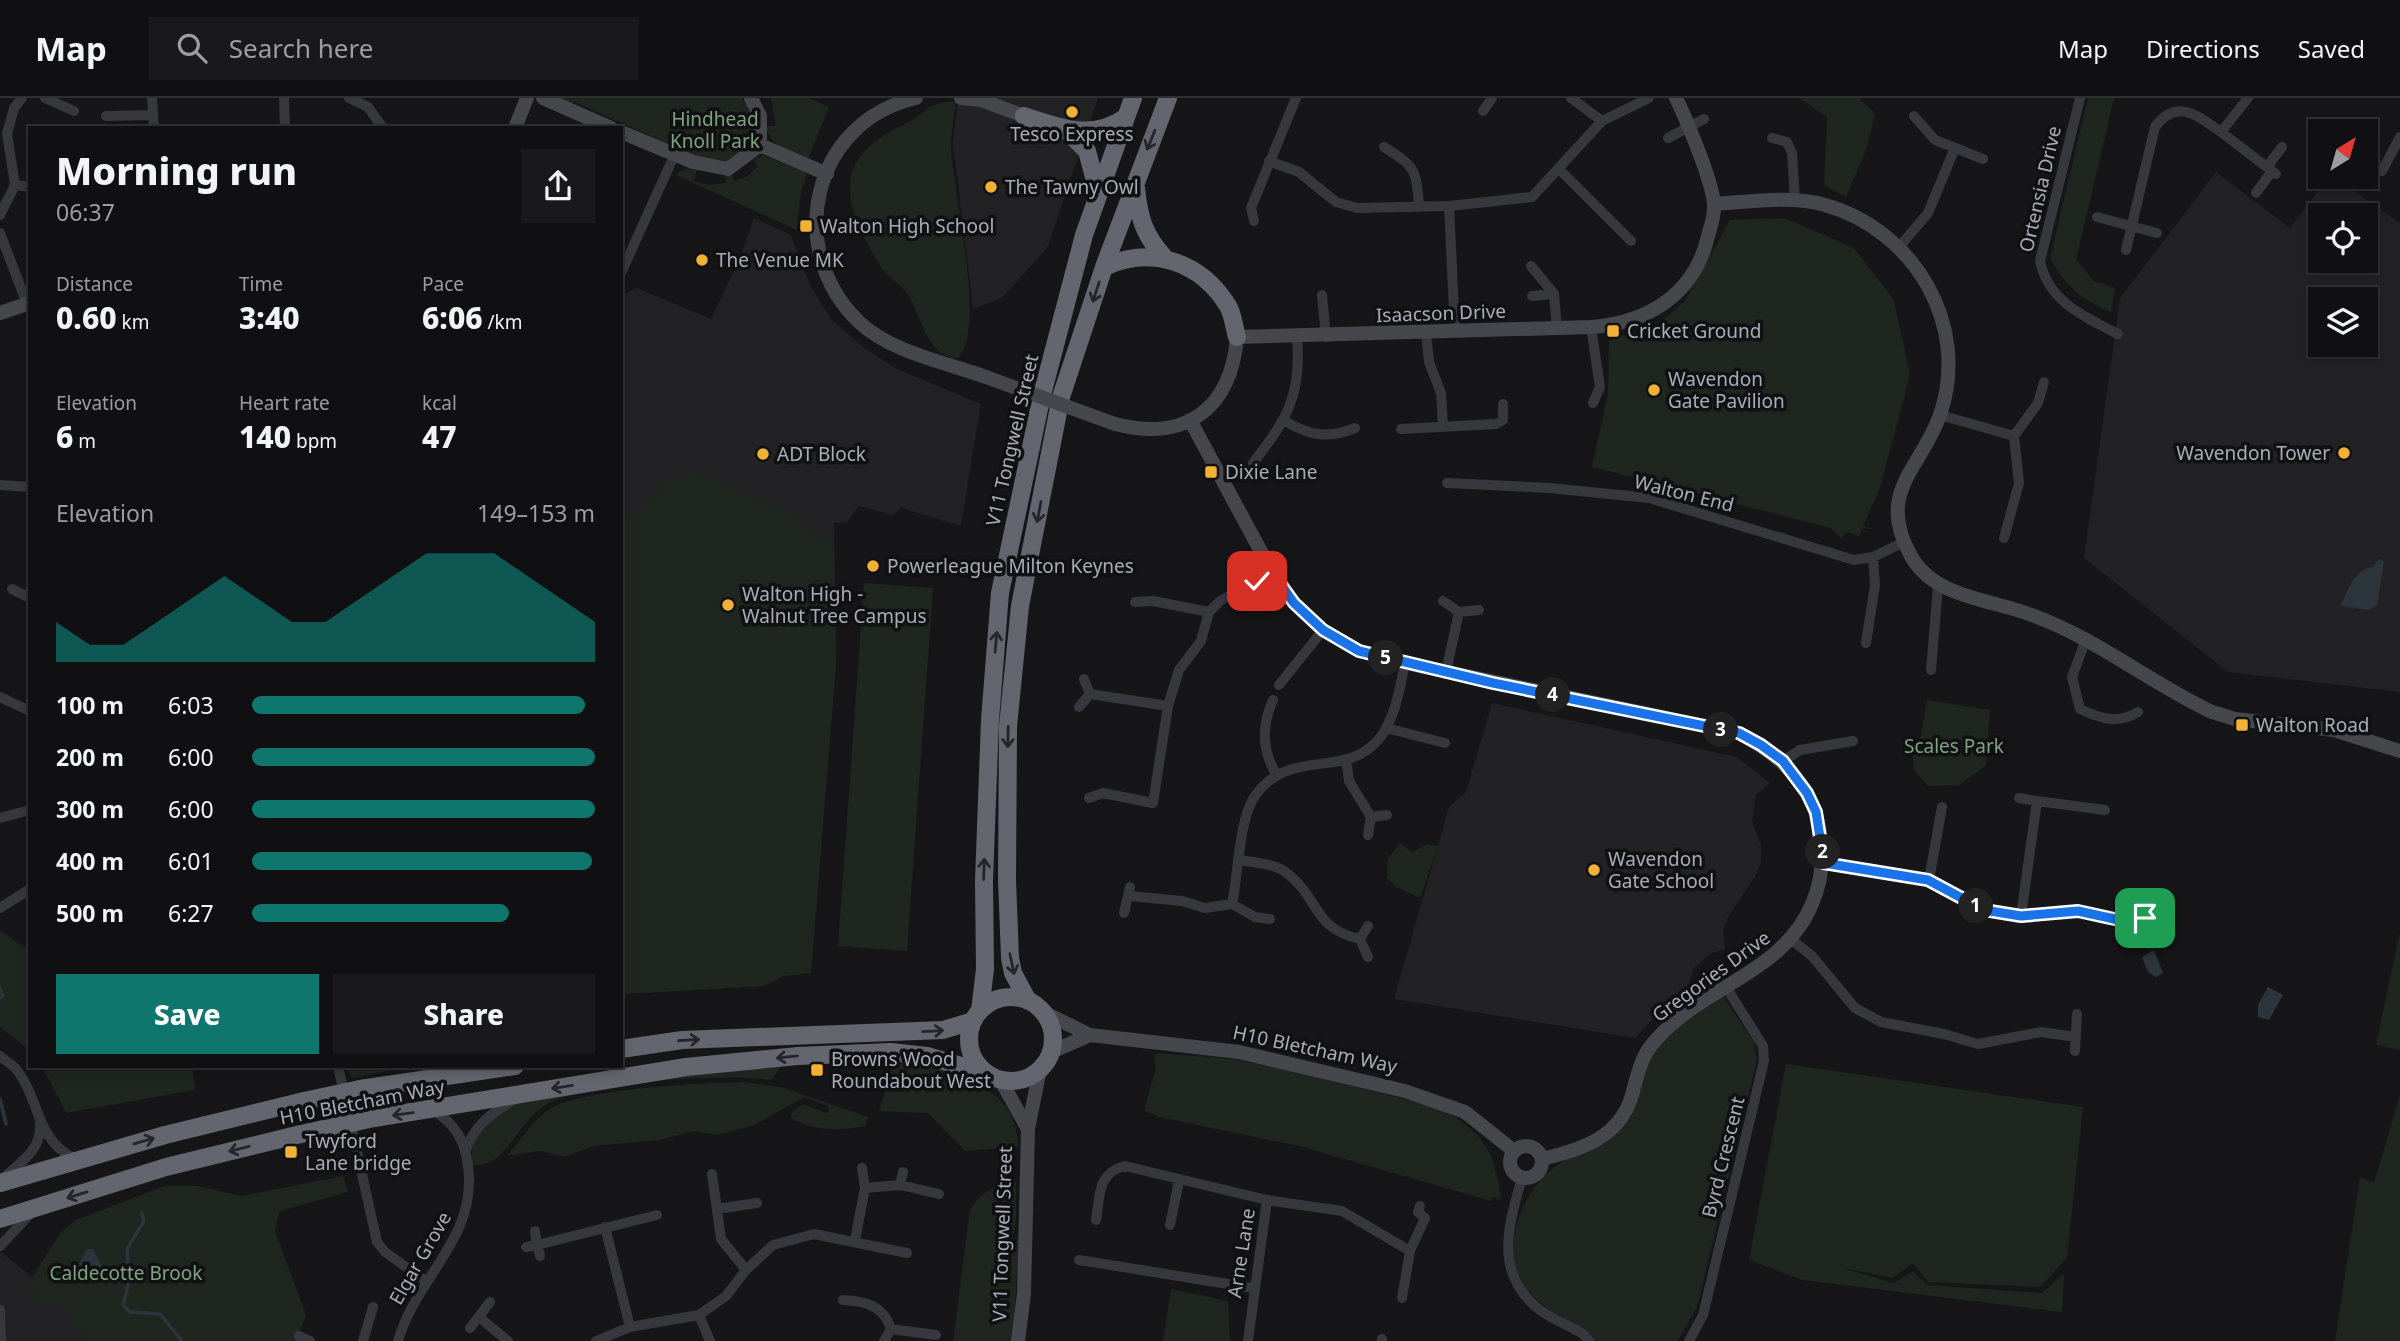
<!DOCTYPE html>
<html lang="en">
<head>
<meta charset="utf-8">
<style>
	:root { --surface:#101012; --page:#19191b; --text:#f1f3f6; --muted:#9c9d9f; --line:#303032; --accent:#0f766e }
	body { margin:0; font-family:"Noto Sans",sans-serif; background:var(--page); color:var(--text); height:100vh; display:flex; flex-direction:column; font-size:26px; white-space:nowrap }
	* { box-sizing:border-box; margin:0 }
	p { font-size:23px; color:var(--muted) }
	.icon { flex:none; width:38px; height:38px; fill:none; stroke:currentColor; stroke-width:2; stroke-linecap:round; stroke-linejoin:round }
	.map { position:relative; flex:1; overflow:hidden }
	.side { position:absolute; left:28px; top:28px; width:595px; height:942px; display:flex; flex-direction:column; background:var(--surface); border-radius:0px; box-shadow:0 4px 10px #0003,0 0 0 2px var(--line) }
	.side>* { flex:none }
	.needle { width:46px; rotate:37deg }
	.controls { position:absolute; left:2308px; top:21px; display:grid; gap:14px }
	.controls a { display:grid; place-items:center; width:70px; height:70px; border-radius:0px; background:var(--surface); box-shadow:0 4px 10px #0003,0 0 0 2px var(--line); font-size:35px }
	.pin { position:absolute; display:grid; place-items:center; width:60px; height:60px; color:#fff; margin:-30px; border-radius:14px; box-shadow:0 4px 10px #0006 }
	.km { position:absolute; width:35px; height:35px; margin:-18px; border-radius:50%; background:#222; color:#fff; font-size:19px; line-height:35px; text-align:center }
	.round { display:grid; place-items:center; flex:none; width:74px; height:74px; border-radius:0px; background:var(--page) }
	.headline { display:flex; align-items:center; justify-content:space-between; height:119px; padding:0 28px }
	h1 { font-size:38px; font-weight:800; line-height:52px }
	.figures { display:grid; grid-template-columns:repeat(3,1fr); gap:10px; height:119px; padding:7px 28px }
	.figures div { display:grid; align-content:center }
	.figures b { font-size:30px; font-weight:800 }
	.figures small { font-size:19px; font-weight:400 }
	.figures p { font-size:19px }
	.chart { height:196px; padding:14px 28px }
	.chart p { display:flex; justify-content:space-between }
	.chart svg { width:100%; height:126px; margin-top:7px; fill:var(--accent); opacity:.7 }
	.cta { display:flex; gap:14px; margin-top:auto; padding:14px 28px }
	.cta a { flex:1; height:80px; border-radius:0px; background:var(--accent); color:#fff; font-size:28px; font-weight:800; line-height:80px; text-align:center }
	.cta a+a { background:var(--page); color:var(--text) }
	ul { padding:0 28px; list-style:none; font-size:23px }
	li { display:grid; grid-template-columns:112px 84px 1fr; align-items:center; height:52px }
	li i { height:18px; border-radius:9px; background:var(--accent) }
	header { display:flex; align-items:center; gap:42px; box-sizing:border-box; height:98px; padding:0 35px; background:var(--surface); border-bottom:2px solid var(--line) }
	header strong { font-size:33px }
	nav { display:flex; gap:38px; margin-inline-start:auto; font-size:24px }
	.search { width:490px; height:63px; background:var(--page); display:flex; align-items:center; gap:18px; box-sizing:border-box; padding:0 24px; border-radius:0px; color:var(--muted); font-size:26px }
	.map>svg:first-child { display:block }
</style>
</head>
<body>
<header>
<strong>Map</strong>
<div class="search"><svg class="icon" aria-label="search" viewBox="0 0 24 24"><circle cx="10" cy="10" r="6"/><path d="M15 15l6 6"/></svg>Search here</div>
<nav><a>Map</a><a>Directions</a><a>Saved</a></nav>
</header>
<div class="map">
<svg width="2400" height="1243" viewBox="0 0 2400 1243">
	<rect width="100%" height="100%" fill="#161618"/>
	<!-- built -->
	<path fill="#222225" fill-rule="evenodd" d="M958,0h140l-51,150 -45,50 -29,11 -20,-166z
		M2216,74l74,56 38,-50 10,2 62,43v469l-172,-20 -144,-114 36,-260zM2320,117h46v46h-46zM2320,201h46v46h-46z
		M754,120l37,17 19,50 21,34 32,28 34,22 84,35 -14,84 -6,38 -60,-18 -8,7 -34,-9 -12,16 -13,1 2,140 -25,310 -28,3 -19,10 -143,8v-690l4,-10 12,-6 74,31 28,-59z
		M1492,605l245,54 33,26 -14,12 -4,26 9,25v16l-6,15 -27,40 -5,13 2,19 -15,5 -16,14 -7,22 -30,24 -22,24 -241,-39 55,-192 17,-15z
		M0,1153l69,56 33,34h-102z"/>
	<!-- green -->
	<path fill="#1e261f" d="M555,0h187c21,22 13,66 -22,66 -19,0 -45,-15 -63,-22l1,-3 -84,-37 -2,3z
		M771,0h38l20,9 -21,52c-21,-8 -35,-11 -43,-33h11z
		M1799,0h59l17,15 -8,34 -21,50 -22,-12 3,-68z
		M2088,0h26l-38,162 18,21 21,7 -4,24c-28,-11 -47,-27 -61,-54z
		M956,3c-1,14 -5,29 -5,44 1,43 37,186 6,214 -31,-3 -36,-45 -50,-66 -7,-10 -20,-16 -26,-26 -38,-61 -53,-108 24,-143 24,-11 18,-21 51,-23z
		M763,57l44,18 -6,19 -4,38 -121,-55c8,-7 11,-7 21,-5l-3,11 15,4 17,-2 -1,-8 7,-1 2,7 14,-5 10,-10 -5,-5z
		M1785,120l69,30 40,52 16,75 -30,113 -17,38 11,3 -11,-1 -4,8 -12,-4 -6,7 -10,-11 -239,-61 16,-73 1,-56 42,-8 34,-29 45,-81z
		M696,373l89,41 49,34 2,117 -25,310 -28,3 -19,10 -143,8v-476l18,-8 27,-29z
		M864,485l69,5 -26,363 -69,-5z
		M1927,602l63,10 -4,55 -26,20 -32,1 -14,-16 -1,-16 6,-7z
		M1400,745l12,9 15,-8 11,2 -18,52 -24,-11 -9,-9 1,-19z
		M0,833l30,19v100l-30,-23z
		M2400,834v118l-24,-5z
		M1723,898l31,46 3,18 -60,247 -19,34h-85c-18,-20 -45,-28 -63,-48 -34,-36 -11,-101 26,-127 16,-12 43,-17 54,-34 20,-31 35,-80 62,-106 13,-13 35,-21 51,-30z
		M1157,955l75,6 56,11 144,36c46,19 64,43 69,94l-8,-3 -2,4 -192,-55 -140,-29 -15,-7 12,-41 -2,-13z
		M891,958c52,13 127,24 127,91l-53,4 -37,-38 -49,-2 11,-33z
		M1786,966l297,43 -16,151 -27,29 -112,-5 -15,-19 -21,15 -53,-11 55,16 19,-12 14,14 115,8 22,-19 -2,38 -259,-32 -54,-20z
		M42,968h150l3,24 -129,23z
		M347,968h66l-61,12z
		M781,968l-9,14c-51,-6 -185,0 -228,26 -21,13 -31,42 -52,55 -5,3 -15,4 -21,5l2,-24 17,-26 37,-18 208,-29z
		M745,984l36,5 87,30 -3,9c-25,5 -52,5 -74,-8l1,-6 12,-8 22,9 3,-2 -1,-5 -24,-9 -50,28 -38,10 -21,-4 -36,9 -66,6 -28,11 -25,-6 -33,5c13,-15 26,-36 43,-47 34,-21 153,-26 195,-27z
		M2400,997v246h-65l25,-164 14,6z
		M343,1078l5,16 -68,19 -5,20 31,84 -10,26h-200l-24,-14 -3,-16 -8,-5 -26,-2v-9l-8,-10 34,-53 15,-12 88,-34h34l43,10z
		M1016,1084v37l-4,22h7l-6,100h-60l17,-132c14,-18 24,-24 46,-27z
		M1171,1191l57,12 2,40h-67z"/>
	<!-- water -->
	<path fill="#2c353c" d="M2379,461l5,2 -7,44 -8,5 -28,-4c8,-17 12,-36 32,-39z
		M2154,852l9,23 -7,4 -8,-5 -6,-15z
		M2268,889l15,8 -14,25 -11,-3v-12z
		M87,1151h6l13,25 -5,6 -27,1 -2,-5z"/>
	<g fill="none" stroke-linecap="round" stroke-linejoin="round">
		<!-- stream -->
		<path stroke="#2c353c" stroke-width="3.5" d="M0,890l3,8 -3,2
			M0,1001l6,25
			M142,1115l2,8 -17,28 2,33 -6,23 7,7 30,2 22,27"/>
		<!-- street -->
		<path stroke="#37383d" stroke-width="10" d="M45,0l29,13
			M152,0l2,30
			M284,0l1,30
			M349,0l19,9 15,21
			M1571,0l31,23
			M2080,0l-40,163c8,40 44,56 78,73
			M1483,13l9,-13
			M106,18l47,-1
			M1914,18l21,24 48,19
			M2221,34l55,42
			M1668,40l36,-19
			M1772,40l15,4 5,11 3,48
			M1384,49c32,20 32,22 35,59
			M1269,63l30,11 37,30 21,6 92,-2 83,-9 70,-76 47,-23
			M2267,69l15,-20
			M1560,72l71,71
			M2382,73l18,-34
			M15,87l15,2
			M2256,95l16,-22
			M1449,108l6,126
			M0,117l15,-30 -8,-51 7,-26 8,-10
			M2097,119l60,16
			M1254,123l-3,-13 45,-110
			M0,135l27,71
			M1900,148l28,-33 27,-65
			M2126,152l29,-123c21,-29 42,-12 66,5l27,-34
			M1531,168l23,28
			M621,175l53,-117
			M1554,196l3,34
			M1322,197l4,42
			M1532,198l22,-2
			M1591,229l9,60 -7,16
			M1426,235l3,29 12,31 2,33
			M1940,317l74,21
			M1285,323c25,15 43,18 70,7
			M1401,331l95,-5 7,-4v-16
			M1253,365c34,-44 49,-68 44,-125
			M1447,385l103,5 99,10 205,62 19,-3 31,-15
			M0,387l30,2
			M2004,440l15,-55 -5,-47 24,-33 6,-21
			M12,491l18,9
			M1443,503l16,11 -13,60
			M1135,504l18,-1 56,11
			M1459,514l20,-2
			M2086,541l-14,38 8,32c21,10 38,15 58,3
			M1866,545l9,-58 -2,-28
			M1931,572l7,-84
			M1084,581l6,15
			M1279,587l44,-55
			M1090,596l78,12
			M0,599l30,14
			M1273,602c-12,26 -11,50 3,74
			M1079,609l11,-13
			M1386,630l59,15
			M1346,661l3,22 22,36 -3,18
			M1783,663l17,-11 53,-9
			M1089,700l14,-5 50,10 15,-97 11,-36 22,-29 8,-29 11,-11 52,-29
			M2019,700l18,3
			M1371,719l16,-2
			M0,720l30,-8
			M1240,762c16,3 35,3 48,14 31,24 25,55 72,65
			M1824,765l105,17 55,30 37,6 57,-5 41,9 26,-2
			M1929,782l13,-73
			M1130,798l52,5 23,7 27,-4 23,13 15,2
			M1232,806c6,-28 7,-81 21,-105 34,-54 91,-18 126,-60 16,-20 21,-51 26,-76
			M0,810l30,-19
			M1124,815l6,-26
			M2021,818l16,-115 68,9
			M1360,841l8,18
			M1360,841l8,-13
			M1792,842l20,16 43,52 26,14 63,12 34,10 63,-12 35,5
			M2075,953l2,-37
			M0,958c5,5 13,9 17,14 23,29 18,71 60,90
			M338,968l39,176 8,10 42,30
			M466,1052c8,-25 27,-38 48,-50
			M712,1076l9,65 25,31
			M1522,1080c-13,45 -28,92 13,128 13,12 34,19 48,28l6,7
			M2,1081c19,-17 40,-29 38,-56
			M900,1087l3,-13
			M865,1090l35,-3 39,9
			M717,1111l40,-6
			M1096,1122c4,-25 1,-47 29,-54l142,34 75,11 68,40
			M1170,1127l9,-44
			M605,1129l25,100
			M535,1133l2,14 120,-30
			M855,1142l10,-52 -3,-20
			M0,1148l31,-33
			M526,1149l11,-2 3,11
			M1079,1162l174,28
			M1402,1200l8,-47 15,-33 -7,-6 2,-6
			M843,1202c23,1 41,6 48,29l-7,12
			M0,1212l1,31
			M699,1217l11,26
			M479,1219l29,24
			M470,1230l20,-26
			M891,1231l45,6
			M299,1238l11,5
			M363,1243l10,-34
			M398,1243c18,-64 80,-103 70,-175 -3,-26 -13,-42 -35,-56
			M596,1243l34,-14 69,-12 27,-19 20,-26 27,-25 41,-11 93,19
			M1248,1243l19,-141
			M1382,1243v-2
			M1689,1243l14,-26 61,-254 -1,-15 -37,-59"/>
		<!-- secondary -->
		<path stroke="#45474d" stroke-width="14" d="M543,0l68,30
			M916,0c-105,24 -132,152 -57,224 33,31 86,40 127,55
			M961,0l20,2 43,16
			M515,30l12,-30
			M621,34l72,30 35,7 32,-24v-29l-9,-18
			M760,47l67,29
			M1714,106c35,-2 77,-9 111,1 89,25 146,120 115,210 -19,54 -65,77 -29,141 22,40 75,43 115,57 68,23 122,69 186,99l23,7 99,11 66,21
			M0,215l30,-10
			M1190,322l82,152 22,31 29,27 36,21 46,12 334,70c39,21 71,49 80,93 6,28 4,52 -7,78 -30,71 -111,82 -158,138 -13,14 -17,35 -22,53 -12,43 -52,55 -90,64
			M1115,326c70,18 116,-14 122,-87l354,-10c57,-4 104,-33 117,-91 3,-10 7,-22 6,-32 -2,-24 -27,-83 -38,-106
			M1043,914l47,23 149,17 166,39 60,21 49,39
			M1051,954l39,-17
			M1000,981l28,50
			M1510 1064a16 16 0 1 1 32 0a16 16 0 1 1-32 0Z
			M1018,1243l6,-47 4,-165 12,-60"/>
		<!-- highway -->
		<path stroke="#63666e" stroke-width="18" d="M1024,18c35,12 69,25 102,1
			M1066,32l21,21 11,41
			M1136,90c3,30 8,47 28,69
			M1104,169c48,-22 97,-5 124,39 5,8 6,21 9,31
			M969 941a42 42 0 1 1 84 0a42 42 0 1 1-84 0Z
			M1028,903l-15,-28 -3,-15 -3,-78 1,-154 12,-120 41,-209 43,-130 64,-169
			M980,913l5,-42 -1,-88 6,-161 10,-127 42,-198 42,-160 49,-137
			M621,951l61,-9 261,-10 30,-9
			M360,991l155,-23
			M374,1020l312,-51 112,-11 93,-4 36,4 61,18
			M0,1085l165,-48 139,-34
			M0,1121l166,-52 139,-34"/>
		<!-- secondary-bridge -->
		<path stroke="#45474d" stroke-width="14" d="M986,279l129,47"/>
		<!-- highway-bridge -->
		<path stroke="#63666e" stroke-width="18" d="M304,1003l56,-12
			M305,1035l69,-15"/>
	</g>
	<!-- one-way arrows -->
	<defs><path id="oneway-shaft" d="M-6 0H5M1.5-3L5.5 0L1.5 3" fill="none" stroke-width="1.6" stroke-linecap="round" stroke-linejoin="round" transform="scale(1.75)"/></defs>
	<g stroke="#26262a">
		<use href="#oneway-shaft" transform="translate(1151 42) rotate(112)"/>
		<use href="#oneway-shaft" transform="translate(1096 194) rotate(108)"/>
		<use href="#oneway-shaft" transform="translate(1039 414) rotate(101)"/>
		<use href="#oneway-shaft" transform="translate(996 544) rotate(-85)"/>
		<use href="#oneway-shaft" transform="translate(1008 639) rotate(91)"/>
		<use href="#oneway-shaft" transform="translate(984 771) rotate(-88)"/>
		<use href="#oneway-shaft" transform="translate(1012 866) rotate(78)"/>
		<use href="#oneway-shaft" transform="translate(933 933) rotate(-3)"/>
		<use href="#oneway-shaft" transform="translate(689 942) rotate(-4)"/>
		<use href="#oneway-shaft" transform="translate(787 959) rotate(174)"/>
		<use href="#oneway-shaft" transform="translate(562 989) rotate(171)"/>
		<use href="#oneway-shaft" transform="translate(403 1016) rotate(172)"/>
		<use href="#oneway-shaft" transform="translate(144 1043) rotate(-16)"/>
		<use href="#oneway-shaft" transform="translate(239 1051) rotate(166)"/>
		<use href="#oneway-shaft" transform="translate(77 1097) rotate(163)"/>
	</g>
	<g fill="none" stroke-linecap="round" stroke-linejoin="round">
		<defs>
			<path id="route" d="M1257,483l15,-9 22,31 29,27 36,21 134,32 246,50 22,12 22,16 24,32 9,19 8,51 104,17 56,30 37,6 57,-5 41,9 26,-2"/>
		</defs>
		<!-- route casing -->
		<use href="#route" stroke="#fff" stroke-width="14"/>
		<!-- route -->
		<use href="#route" stroke="#1a73e8" stroke-width="9"/>
	</g>
	<!-- markers -->
	<g fill="#f2b134" stroke="#111113" stroke-width="2.5">
		<circle cx="1072" cy="14" r="7"/>
		<circle cx="991" cy="89" r="7"/>
		<rect x="799" y="121" width="14" height="14" rx="3.5"/>
		<circle cx="702" cy="162" r="7"/>
		<rect x="1606" y="226" width="14" height="14" rx="3.5"/>
		<circle cx="1654" cy="292" r="7"/>
		<circle cx="2344" cy="355" r="7"/>
		<circle cx="763" cy="356" r="7"/>
		<rect x="1204" y="367" width="14" height="14" rx="3.5"/>
		<circle cx="873" cy="468" r="7"/>
		<circle cx="728" cy="507" r="7"/>
		<rect x="2235" y="620" width="14" height="14" rx="3.5"/>
		<circle cx="1594" cy="772" r="7"/>
		<rect x="810" y="965" width="14" height="14" rx="3.5"/>
		<rect x="284" y="1047" width="14" height="14" rx="3.5"/>
	</g>
	<g text-anchor="middle" stroke-width="7" stroke-linejoin="round" paint-order="stroke">
		<!-- park labels -->
		<g font-size="19" fill="#7fa381" stroke="#111113">
			<text x="715" y="28">Hindhead<tspan x="715" dy="22">Knoll Park</tspan></text>
			<text x="1954" y="655">Scales Park</text>
			<text x="126" y="1182">Caldecotte Brook</text>
		</g>
		<!-- poi labels -->
		<g font-size="19" fill="#a8adb8" stroke="#111113" text-anchor="start">
			<text x="1072" y="43" text-anchor="middle">Tesco Express</text>
			<text x="1005" y="96">The Tawny Owl</text>
			<text x="820" y="135">Walton High School</text>
			<text x="716" y="169">The Venue MK</text>
			<text x="1627" y="240">Cricket Ground</text>
			<text x="1668" y="288">Wavendon<tspan x="1668" dy="22">Gate Pavilion</tspan></text>
			<text x="2330" y="362" text-anchor="end">Wavendon Tower</text>
			<text x="777" y="363">ADT Block</text>
			<text x="1225" y="381">Dixie Lane</text>
			<text x="887" y="475">Powerleague Milton Keynes</text>
			<text x="742" y="503">Walton High -<tspan x="742" dy="22">Walnut Tree Campus</tspan></text>
			<text x="2256" y="634">Walton Road</text>
			<text x="1608" y="768">Wavendon<tspan x="1608" dy="22">Gate School</tspan></text>
			<text x="831" y="968">Browns Wood<tspan x="831" dy="22">Roundabout West</tspan></text>
			<text x="305" y="1050">Twyford<tspan x="305" dy="22">Lane bridge</tspan></text>
		</g>
		<!-- street labels -->
		<g font-size="19" fill="#a8adb8" stroke="#111113">
			<text transform="translate(2040 91) rotate(-77)" y="7">Ortensia Drive</text>
			<text transform="translate(1441 215) rotate(-2)" y="7">Isaacson Drive</text>
			<text transform="translate(1012 342) rotate(-77)" y="7">V11 Tongwell Street</text>
			<text transform="translate(1684 395) rotate(14)" y="7">Walton End</text>
			<text transform="translate(1711 878) rotate(-36)" y="7">Gregories Drive</text>
			<text transform="translate(1315 951) rotate(12)" y="7">H10 Bletcham Way</text>
			<text transform="translate(362 1004) rotate(-11)" y="7">H10 Bletcham Way</text>
			<text transform="translate(1723 1059) rotate(-76)" y="7">Byrd Crescent</text>
			<text transform="translate(1002 1136) rotate(-88)" y="7">V11 Tongwell Street</text>
			<text transform="translate(1241 1155) rotate(-81)" y="7">Arne Lane</text>
			<text transform="translate(420 1160) rotate(-60)" y="7">Elgar Grove</text>
		</g>
	</g>
</svg>
<div class="controls">
<a><svg class="needle" viewBox="-14 -14 28 28"><path d="M0-13l5 13h-10z" fill="#e53935"/><path d="M0 13l5-13h-10z" fill="#9c9d9f"/></svg></a>
<a><svg class="icon" aria-label="locate" viewBox="0 0 24 24"><circle cx="12" cy="12" r="6"/><path d="M12 2v4M12 18v4M2 12h4M18 12h4"/></svg></a>
<a><svg class="icon" aria-label="layers" viewBox="0 0 24 24"><path d="M12 4l9 5-9 5-9-5zM3 14l9 5 9-5"/></svg></a>
</div>
<div class="pin" style="left:2145px;top:820px;background:#1e9e55"><svg class="icon" aria-label="arrive" viewBox="0 0 24 24"><path d="M6 21V4h12l-3 4 3 4H6"/></svg></div>
<div class="pin" style="left:1257px;top:483px;background:#d93025"><svg class="icon" aria-label="check" viewBox="0 0 24 24"><path d="M5 12l5 5 9-10"/></svg></div>
<b class="km" style="left:1976px;top:808px">1</b>
<b class="km" style="left:1823px;top:754px">2</b>
<b class="km" style="left:1721px;top:632px">3</b>
<b class="km" style="left:1553px;top:597px">4</b>
<b class="km" style="left:1386px;top:560px">5</b>
<section class="side">
<div class="headline"><div><h1>Morning run</h1><p>06:37</p></div><a class="round"><svg class="icon" aria-label="share" viewBox="0 0 24 24"><path d="M12 15V3M7 8l5-5 5 5M5 13v7h14v-7"/></svg></a></div>
<div class="figures">
<div><p>Distance</p><b>0.60<small> km</small></b></div>
<div><p>Time</p><b>3:40</b></div>
<div><p>Pace</p><b>6:06<small> /km</small></b></div>
</div>
<div class="figures">
<div><p>Elevation</p><b>6<small> m</small></b></div>
<div><p>Heart rate</p><b>140<small> bpm</small></b></div>
<div><p>kcal</p><b>47</b></div>
</div>
<div class="chart"><p><span>Elevation</span>149–153 m</p>
<svg viewBox="0 0 160 44" preserveAspectRatio="none"><path d="M0 44V30L10 38L20 38L30 30L40 22L50 14L60 22L70 30L80 30L90 22L100 14L110 6L120 6L130 6L140 14L150 22L160 30V44z"/></svg>
</div>
<ul>
<li><b>100 m</b>6:03<i style="width:97%"></i></li>
<li><b>200 m</b>6:00<i style="width:100%"></i></li>
<li><b>300 m</b>6:00<i style="width:100%"></i></li>
<li><b>400 m</b>6:01<i style="width:99%"></i></li>
<li><b>500 m</b>6:27<i style="width:75%"></i></li>
</ul>
<div class="cta"><a>Save</a><a>Share</a></div>
</section>
</div>
</body>
</html>
